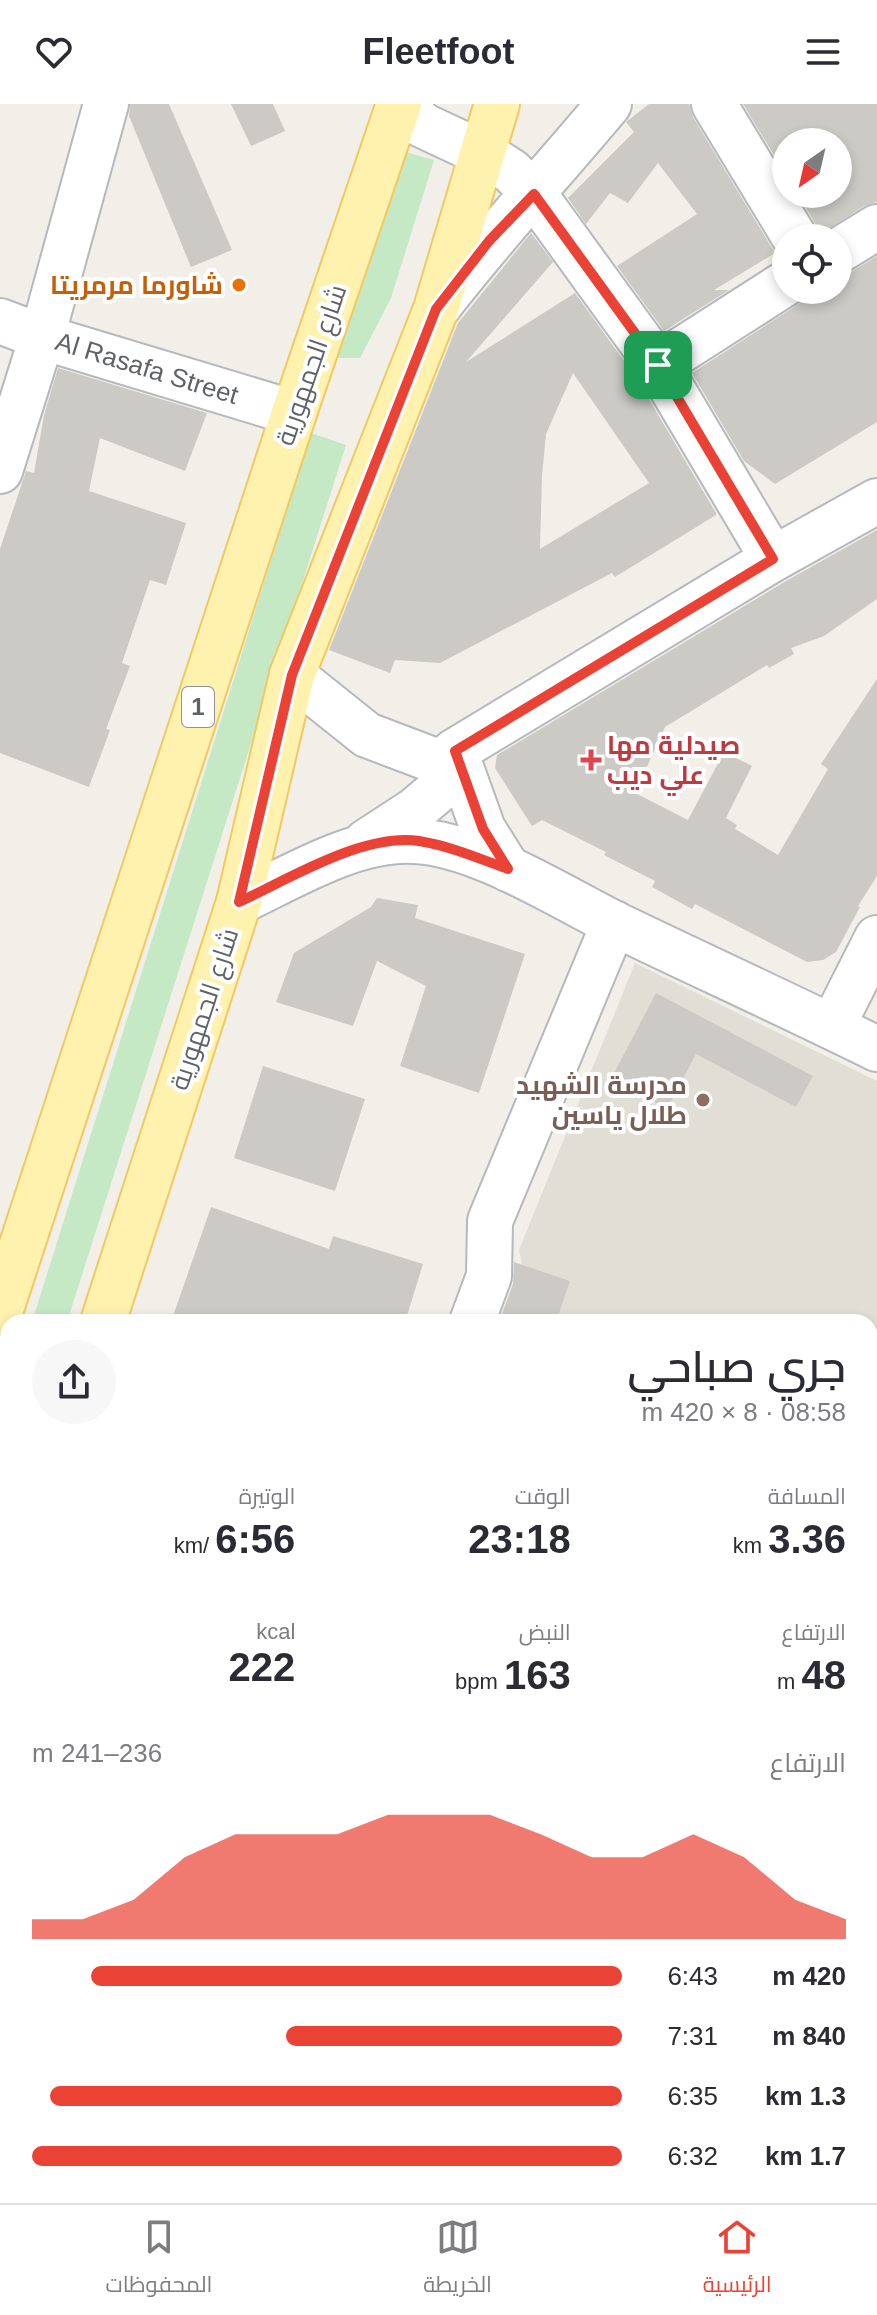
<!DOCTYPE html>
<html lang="ar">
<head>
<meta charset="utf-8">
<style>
	:root { --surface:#fff; --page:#f7f7f7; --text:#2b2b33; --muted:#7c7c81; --line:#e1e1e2; --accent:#ea4335 }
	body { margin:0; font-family:Arial,Cairo,sans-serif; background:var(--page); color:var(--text); direction:rtl; height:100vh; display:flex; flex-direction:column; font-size:30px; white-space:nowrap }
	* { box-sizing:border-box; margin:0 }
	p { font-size:26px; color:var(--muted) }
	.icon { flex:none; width:44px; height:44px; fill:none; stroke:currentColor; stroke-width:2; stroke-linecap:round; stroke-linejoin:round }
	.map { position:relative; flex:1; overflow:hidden; direction:ltr }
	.sheet { position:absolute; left:0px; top:1210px; width:878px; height:890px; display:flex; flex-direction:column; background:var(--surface); border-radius:24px 24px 0 0; box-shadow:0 4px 12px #0003; direction:rtl }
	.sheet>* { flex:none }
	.needle { width:52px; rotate:214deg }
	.buttons { position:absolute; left:772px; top:24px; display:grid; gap:16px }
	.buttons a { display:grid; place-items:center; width:80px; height:80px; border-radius:50%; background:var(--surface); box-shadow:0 4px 12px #0003; font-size:40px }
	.pin { position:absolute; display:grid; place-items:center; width:68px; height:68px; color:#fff; margin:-34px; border-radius:16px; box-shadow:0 4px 12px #0006 }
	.round { display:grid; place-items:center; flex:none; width:84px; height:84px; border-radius:42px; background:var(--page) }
	.head { display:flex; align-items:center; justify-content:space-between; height:136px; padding:0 32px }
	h1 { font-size:44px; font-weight:600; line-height:60px }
	.metrics { display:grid; grid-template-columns:repeat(3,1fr); gap:12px; height:136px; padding:8px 32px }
	.metrics div { display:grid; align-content:center }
	.metrics b { font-size:40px; font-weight:600 }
	.metrics small { font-size:22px; font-weight:400 }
	.metrics p { font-size:22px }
	.chart { height:224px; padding:16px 32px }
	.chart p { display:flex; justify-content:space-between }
	.chart svg { width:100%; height:144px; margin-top:8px; fill:var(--accent); opacity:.7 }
	ul { padding:0 32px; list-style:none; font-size:26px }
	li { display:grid; grid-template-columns:128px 96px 1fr; align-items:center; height:60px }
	li i { height:20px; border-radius:10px; background:var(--accent) }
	header { display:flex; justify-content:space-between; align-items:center; height:104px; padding:0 32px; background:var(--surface); font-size:36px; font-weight:600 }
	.tabs { display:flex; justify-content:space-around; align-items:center; height:112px; border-top:2px solid var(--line); background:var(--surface); font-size:22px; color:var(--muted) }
	.tabs a { display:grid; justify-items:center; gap:4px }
	.tabs .selected { color:var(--accent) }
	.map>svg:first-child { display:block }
</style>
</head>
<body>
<header><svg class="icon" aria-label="menu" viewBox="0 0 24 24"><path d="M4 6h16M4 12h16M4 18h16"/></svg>Fleetfoot<svg class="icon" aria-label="heart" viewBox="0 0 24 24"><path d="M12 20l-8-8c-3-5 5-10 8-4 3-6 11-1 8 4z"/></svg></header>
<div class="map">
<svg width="877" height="2099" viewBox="0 0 877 2099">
	<rect width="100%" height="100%" fill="#f1efe8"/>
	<!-- education -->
	<path fill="#e1ded6" d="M635,859l242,118v295l-7,-1v-53h-292l-21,-4 -29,-28 -9,-40z"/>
	<!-- green -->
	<path fill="#c5e8c5" d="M402,47l32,9 -43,138 -31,60h-27z
		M311,329l35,12 -279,877h-35z
		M8,1296v108l-8,25v-108z"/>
	<!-- building -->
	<path fill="#cccac5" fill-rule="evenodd" d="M130,0h39l63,146 -41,17 -62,-151z
		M231,0h42l12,27 -34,15z
		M649,0h40l4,13 82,136 -61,37h15l-65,41 -47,-65 80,-52 -39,-51 -30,40 -18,-10 -24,31 -18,-26 66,-66 -8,-10z
		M743,0h134v98l-13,4 -45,29 -3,-10 -18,-31h40v-52h-52v33z
		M531,129l22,29 -87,100 109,-69 62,86 79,134v2l-101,62 -3,-4 -172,90 -45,-3 -5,13 -61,-23 129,-327zM573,269l76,110 -109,66 2,-73 4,-42z
		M877,152v166l-102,62 -31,-23 -52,-88 107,-69 10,-14h29v-14l13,-4z
		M58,264l149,45 -22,58 -85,-33 -11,53 97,32 -20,62 -16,-5 -28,83 8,3 -24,63 4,1 -21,57 -89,-34v-204l26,-78 8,2 10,-58z
		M877,426v69l-53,37 -33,12 3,6 -25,14 -2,-3 -102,62 -30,66 53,27 36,-68 28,14 -26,52 11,7 -2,4 43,26 50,-86 -7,-5 56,-85v197l-19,30 2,1 -24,45 -13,8 -16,2 -112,-58 -3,5 -40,-22 3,-6 -51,-26 2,-3 -64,-32 -10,6 -37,-58 2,-13 289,-174z
		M377,794l41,7 -3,13 110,36 -46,139 -79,-27 26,-80 -49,-25 -24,65 -77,-24 18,-49 77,-46z
		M656,889l157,83 -17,31 -100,-53 -29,55 -56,-30z
		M263,962l102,33 -30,92 -101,-33z
		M211,1103l118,42 4,-13 90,28 -18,58h-234z
		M514,1158l56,19 -14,41h-57l14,-38z"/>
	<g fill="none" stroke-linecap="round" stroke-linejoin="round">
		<defs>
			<path id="minor" d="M403,0l19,21 62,29 27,17 23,23 124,171 115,194
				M714,0l81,134
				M838,147l39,-24
				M438,203c54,-70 114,-135 171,-203
				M0,217l42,16 252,76
				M658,261l128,-82
				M0,367l42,-134 64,-233
				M292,571l75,60 74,28 14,-12 318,-192 104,-58
				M455,647l28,78 25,40
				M366,738l49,-32 27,-23 13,-36
				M239,798c53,-25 115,-64 175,-61 62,2 145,55 201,83 87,42 175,82 262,125
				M832,923l45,-89
				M472,1218l17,-46 1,-55 124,-298
				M870,1322l7,1
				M870,1557l7,2
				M870,1802l7,3
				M374,2092l19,7
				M193,2099l3,-7"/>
			<path id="major" d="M0,1208l294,-899 105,-309
				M103,1218l136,-420 53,-227 144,-366 61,-205
				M0,1538l8,-25"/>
		</defs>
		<!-- minor casing -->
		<use href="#minor" stroke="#b5b8bc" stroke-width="48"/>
		<!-- major casing -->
		<use href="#major" stroke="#f2c960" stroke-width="48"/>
		<!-- minor -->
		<use href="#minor" stroke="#fff" stroke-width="44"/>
		<!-- major -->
		<use href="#major" stroke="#fff2af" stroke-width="44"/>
	</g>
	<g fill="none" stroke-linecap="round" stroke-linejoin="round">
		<defs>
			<path id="route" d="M534,90l124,171 115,194 -318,192 28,78 25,40c-30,-11 -58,-23 -89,-28 -56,-8 -130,38 -180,61l53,-227 144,-366 53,-68z"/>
		</defs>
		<!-- route casing -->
		<use href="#route" stroke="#fff" stroke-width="16"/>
		<!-- route -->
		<use href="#route" stroke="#ea4335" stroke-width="10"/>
	</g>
	<!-- markers -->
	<circle fill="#e8710a" stroke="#fff" stroke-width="3" cx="239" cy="181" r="8"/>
	<path fill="#e0444e" stroke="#fff" stroke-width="3" d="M587 644h8v8h8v8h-8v8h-8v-8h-8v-8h8z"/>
	<circle fill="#8d6e63" stroke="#fff" stroke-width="3" cx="703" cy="996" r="8"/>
	<g text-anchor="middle" stroke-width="8" stroke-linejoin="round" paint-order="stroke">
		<!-- shield labels -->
		<rect fill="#fff" stroke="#8f9295" stroke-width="2" x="182" y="583" width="32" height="40" rx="6"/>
		<g font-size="24" font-weight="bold" fill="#5f6368">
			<text x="198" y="611">1</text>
		</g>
		<!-- food labels -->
		<g font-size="26" font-weight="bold" fill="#c56008" stroke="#fff" text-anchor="end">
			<text x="223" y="190">شاورما مرمريتا</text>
		</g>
		<!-- street labels -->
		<g font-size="26" fill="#5f6368" stroke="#fff">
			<text transform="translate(311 261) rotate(-71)" y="9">شارع الجمهورية</text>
			<text transform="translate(147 264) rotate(17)" y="9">Al Rasafa Street</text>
			<text transform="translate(204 905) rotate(-72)" y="9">شارع الجمهورية</text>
		</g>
		<!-- health labels -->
		<g font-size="26" font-weight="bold" fill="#be3a42" stroke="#fff" text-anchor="start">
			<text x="607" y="650">صيدلية مها<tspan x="607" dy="30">علي ديب</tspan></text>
		</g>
		<!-- education labels -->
		<g font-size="26" font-weight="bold" fill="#785e54" stroke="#fff" text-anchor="end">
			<text x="687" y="990">مدرسة الشهيد<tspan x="687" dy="30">طلال ياسين</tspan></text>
		</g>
	</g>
</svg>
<div class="buttons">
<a><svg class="needle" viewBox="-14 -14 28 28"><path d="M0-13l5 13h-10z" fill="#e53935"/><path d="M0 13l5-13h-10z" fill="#7c7c81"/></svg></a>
<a><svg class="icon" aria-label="locate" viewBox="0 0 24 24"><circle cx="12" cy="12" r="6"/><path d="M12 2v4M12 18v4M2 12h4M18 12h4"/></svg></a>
</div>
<div class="pin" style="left:658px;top:261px;background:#1e9e55"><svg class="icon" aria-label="arrive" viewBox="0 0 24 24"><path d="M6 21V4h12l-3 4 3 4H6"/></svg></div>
<section class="sheet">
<div class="head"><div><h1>جري صباحي</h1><p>08:58 · 8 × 420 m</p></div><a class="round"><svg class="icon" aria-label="share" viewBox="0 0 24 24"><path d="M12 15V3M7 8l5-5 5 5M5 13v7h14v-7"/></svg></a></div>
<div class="metrics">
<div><p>المسافة</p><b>3.36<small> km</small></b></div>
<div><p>الوقت</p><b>23:18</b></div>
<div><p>الوتيرة</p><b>6:56<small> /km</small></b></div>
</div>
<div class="metrics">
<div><p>الارتفاع</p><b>48<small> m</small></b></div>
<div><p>النبض</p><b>163<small> bpm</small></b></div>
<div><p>kcal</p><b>222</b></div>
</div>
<div class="chart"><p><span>الارتفاع</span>236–241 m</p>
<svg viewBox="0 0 160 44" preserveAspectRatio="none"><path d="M0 44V38L10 38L20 32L30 19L40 12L50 12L60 12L70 6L80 6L90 6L100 12L110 19L120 19L130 12L140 19L150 32L160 38V44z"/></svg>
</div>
<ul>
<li><b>420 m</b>6:43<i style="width:90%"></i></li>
<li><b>840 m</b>7:31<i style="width:57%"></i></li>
<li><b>1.3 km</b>6:35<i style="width:97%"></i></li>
<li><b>1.7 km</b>6:32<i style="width:100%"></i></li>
</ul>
</section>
</div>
<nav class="tabs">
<a class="selected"><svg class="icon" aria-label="home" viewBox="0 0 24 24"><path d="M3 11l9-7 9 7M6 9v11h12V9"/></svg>الرئيسية</a>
<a><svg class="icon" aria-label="map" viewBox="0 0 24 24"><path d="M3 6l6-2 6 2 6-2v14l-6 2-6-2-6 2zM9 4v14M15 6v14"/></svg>الخريطة</a>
<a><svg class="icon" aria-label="saved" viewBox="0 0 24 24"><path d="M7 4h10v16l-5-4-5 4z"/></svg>المحفوظات</a>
</nav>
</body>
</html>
